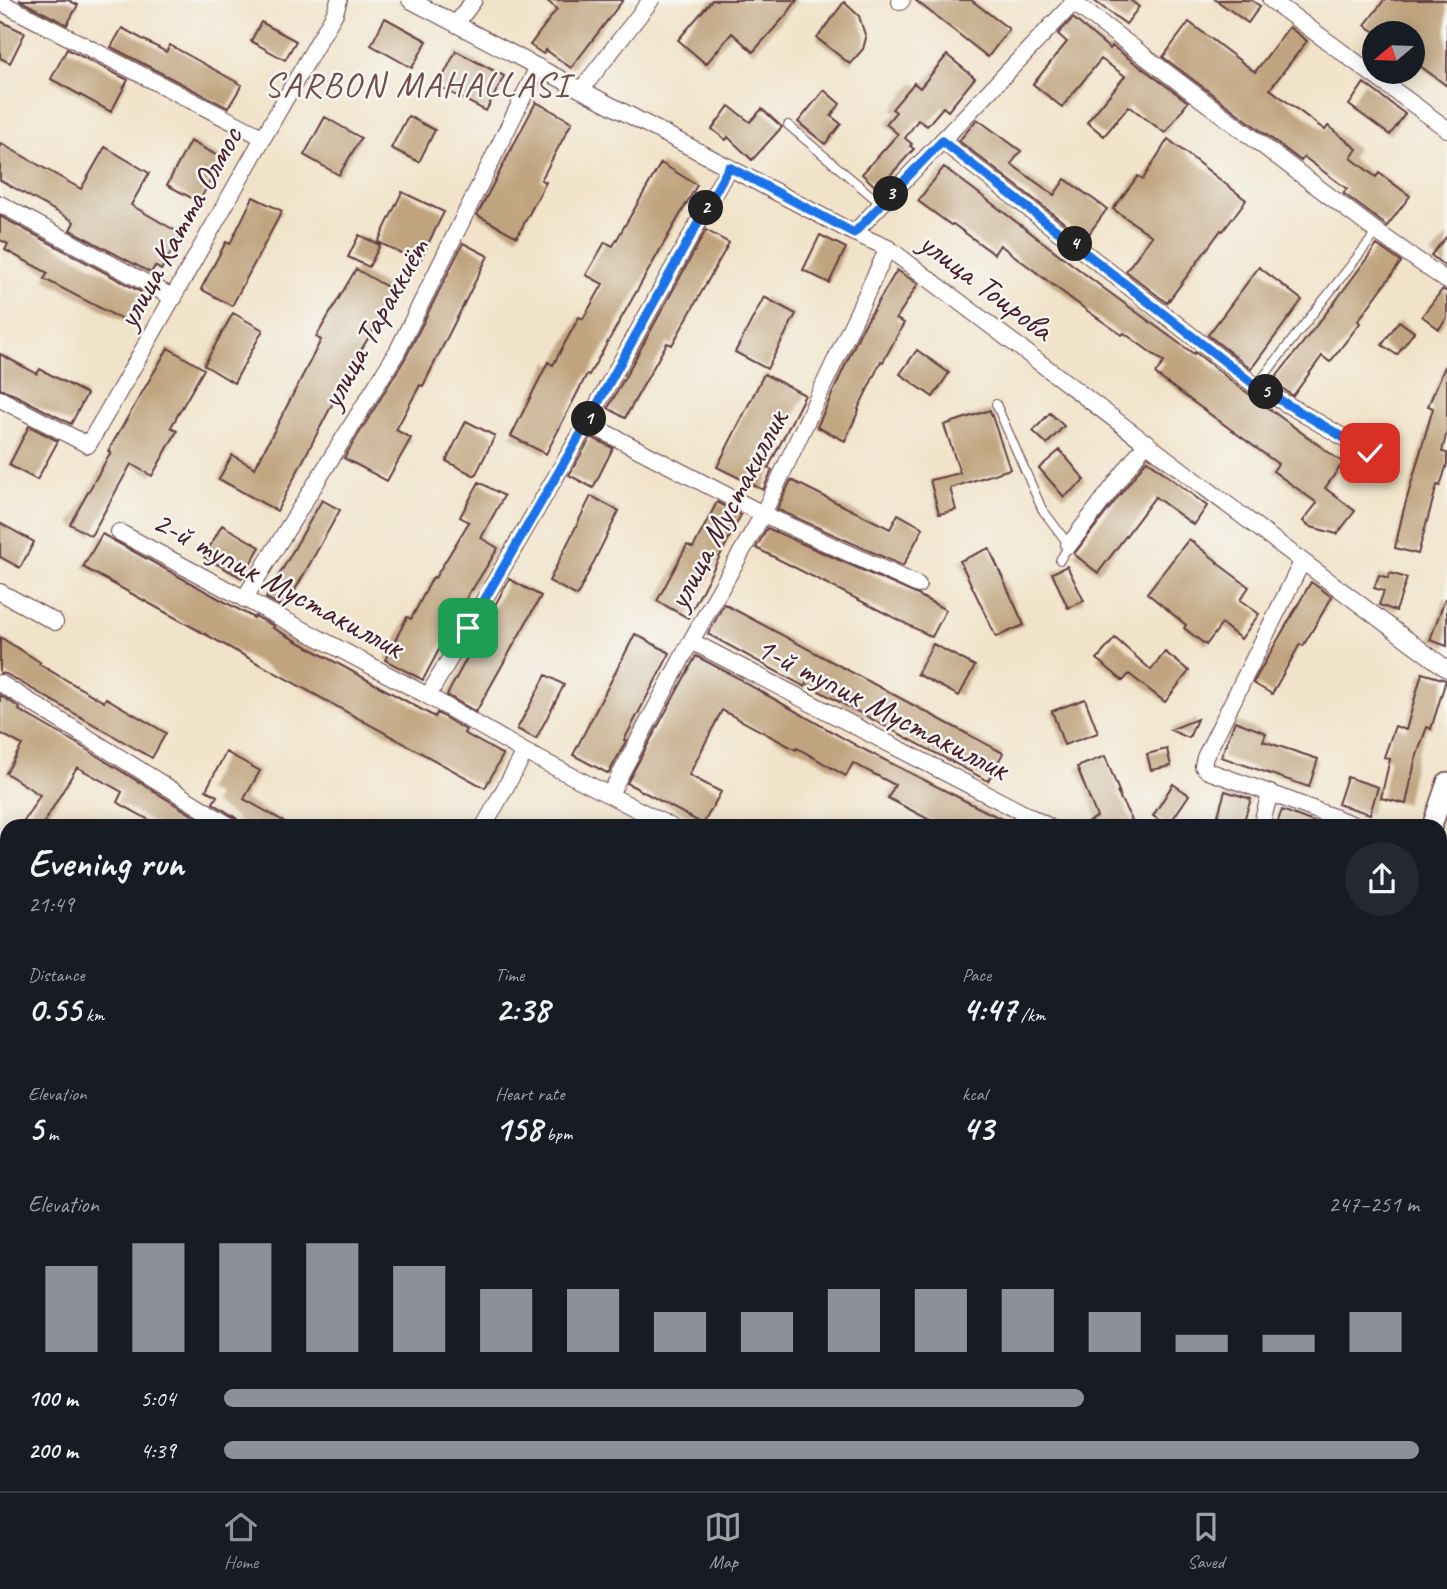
<!DOCTYPE html>
<html lang="en">
<head>
<meta charset="utf-8">
<style>
	:root { --surface:#171b24; --page:#242831; --text:#f1f3f6; --muted:#9ea1a6; --line:#363941; --accent:#8c9099 }
	body { margin:0; font-family:Caveat,sans-serif; background:var(--page); color:var(--text); height:100vh; display:flex; flex-direction:column; font-size:26px; white-space:nowrap }
	* { box-sizing:border-box; margin:0 }
	p { font-size:23px; color:var(--muted) }
	.icon { flex:none; width:38px; height:38px; fill:none; stroke:currentColor; stroke-width:2; stroke-linecap:round; stroke-linejoin:round }
	.map { position:relative; flex:1; overflow:hidden }
	.sheet { position:absolute; left:0px; top:819px; width:1447px; height:672px; display:flex; flex-direction:column; background:var(--surface); border-radius:21px 21px 0 0; box-shadow:0 4px 18px #0003 }
	.sheet>* { flex:none }
	.needle { width:46px; rotate:251deg }
	.tools { position:absolute; left:1362px; top:21px; display:grid; gap:14px }
	.tools a { display:grid; place-items:center; width:63px; height:63px; border-radius:50%; background:var(--surface); box-shadow:0 4px 18px #0003; font-size:35px }
	.pin { position:absolute; display:grid; place-items:center; width:60px; height:60px; color:#fff; margin:-30px; border-radius:14px; box-shadow:0 4px 10px #0006 }
	.km { position:absolute; width:35px; height:35px; margin:-18px; border-radius:50%; background:#222; color:#fff; font-size:19px; line-height:35px; text-align:center }
	.round { display:grid; place-items:center; flex:none; width:74px; height:74px; border-radius:37px; background:var(--page) }
	.head { display:flex; align-items:center; justify-content:space-between; height:119px; padding:0 28px }
	h1 { font-size:38px; font-weight:600; line-height:52px }
	.stats { display:grid; grid-template-columns:repeat(3,1fr); gap:10px; height:119px; padding:7px 28px }
	.stats div { display:grid; align-content:center }
	.stats b { font-size:35px; font-weight:600 }
	.stats small { font-size:19px; font-weight:400 }
	.stats p { font-size:19px }
	.chart { height:196px; padding:14px 28px }
	.chart p { display:flex; justify-content:space-between }
	.chart svg { width:100%; height:126px; margin-top:7px; stroke:var(--accent); stroke-width:6 }
	ul { padding:0 28px; list-style:none; font-size:23px }
	li { display:grid; grid-template-columns:112px 84px 1fr; align-items:center; height:52px }
	li i { height:18px; border-radius:9px; background:var(--accent) }
	.menu { display:flex; justify-content:space-around; align-items:center; height:98px; border-top:2px solid var(--line); background:var(--surface); font-size:19px; color:var(--muted) }
	.menu a { display:grid; justify-items:center; gap:4px }
	.menu .selected { color:var(--accent) }
	.map>svg:first-child { display:block }
</style>
</head>
<body>
<div class="map">
<svg width="1447" height="1491" viewBox="0 0 1447 1491">
	<rect width="100%" height="100%" fill="#f6f6f2"/>
	<filter id="ink" filterUnits="userSpaceOnUse"><feTurbulence type="fractalNoise" baseFrequency=".0143" numOctaves="2"/><feDisplacementMap in="SourceGraphic" scale="14" xChannelSelector="R" yChannelSelector="G"/><feConvolveMatrix kernelMatrix="1 2 1 2 8 2 1 2 1" color-interpolation-filters="sRGB"/></filter>
	<filter id="wash" filterUnits="userSpaceOnUse"><feTurbulence type="fractalNoise" baseFrequency=".00686" numOctaves="4" result="noise"/><feDisplacementMap in="SourceGraphic" scale="28" xChannelSelector="R" yChannelSelector="G"/><feGaussianBlur stdDeviation="1.57" result="paint"/><feColorMatrix in="noise" values="0 0 0 0 0 0 0 0 0 0 0 0 0 0 0 0 0 1.4 0 .05"/><feComposite in="paint" operator="in"/></filter>
	<g filter="url(#wash)">
		<rect width="100%" height="100%" fill="#f1e3c9"/>
		<!-- industrial -->
		<path fill="#c4c5b9" d="M24,1484h520l13,7h-534z"/>
		<g id="blocks">
			<!-- building -->
			<path fill="#c0a47f" d="M19,0h49l10,5 -11,20z
				M546,0h77l-52,68 -25,-18 -3,4 -13,-9 27,-36z
				M712,0h85l-10,14 -34,38 -21,-19 -26,31 -28,-24z
				M915,0h56l38,29 -21,28z
				M1093,0h37l9,7 -13,17z
				M1216,0h35l9,6 -12,17z
				M1384,0h63v86l-35,-26v-27h-35l-12,-8z
				M844,2l15,14 7,22 -3,11 -13,15 -33,-26z
				M385,18l42,23 -15,27 -41,-23z
				M1073,18l37,31 2,-3 76,56 -23,31 -36,-27 -25,30 -17,-14 38,-46 -24,-17 -39,48 -29,-23 34,-42 -9,-8z
				M0,21l25,12 -15,30 -10,-5z
				M261,22l35,19 -11,19 -34,-19z
				M1189,22l66,50 34,-45 18,14 -37,48 55,41 3,-4 29,23 -6,9 25,19 3,-4 31,23 -23,30 -44,-33 4,-4 -43,-32 -3,4 -138,-104z
				M122,28l44,24 4,-7 72,40 -14,23 -117,-61z
				M67,49l61,31 -17,32 -60,-33z
				M456,51l48,25 -18,35 -48,-25z
				M947,55l28,23 -27,33 -5,-4 -16,19 -9,-6 -13,18 7,6 -2,2 4,3 -36,40 -16,-15 36,-40 -12,-10 10,-12 -4,-3 22,-26 6,5z
				M1364,83l41,31 -15,21 -41,-30z
				M824,90l16,14 -9,12 10,8 -16,20 -27,-22z
				M536,102l36,20 -31,58 5,2 -29,55 -40,-22z
				M729,106l21,16 12,-13 20,18 -30,33 -24,-23 -2,3 -14,-11z
				M408,116l27,14 -16,32 -28,-14z
				M325,117l36,21 -22,37 -35,-20z
				M977,119l44,32 -10,13 43,31 11,-16 42,30 -22,30 -126,-98z
				M1168,139l78,61 -23,31 -2,-1 -54,73 -41,-32 26,-35 -39,-27 25,-33 5,3z
				M190,141l32,17 -23,44 -32,-17z
				M0,143l81,46 24,-42 44,26 -18,32 50,29 -20,36 -6,-4 -4,7 -81,-43 4,-8 -4,-3 -70,-39z
				M661,163l36,22 -108,190 -2,-1 -41,80 -35,-18 37,-74 5,3 26,-48 4,2 20,-35 -17,-9 19,-33 8,4z
				M944,167l162,123 88,64 1,-2 43,34 105,77 -18,25 30,23 -18,23 -26,-7 -8,-6 14,-18 -44,-32 5,-7 -123,-90 9,-12 -40,-29 -2,2 -33,-23 -89,-67 -6,9 -41,-30 -2,1 -33,-24z
				M402,192l42,20 -25,50 -41,-20z
				M253,197l29,14 -50,95 -31,-17 25,-47 4,2z
				M0,216l141,76 -16,29 -81,-42 4,-6 -43,-23 3,-6 -8,-4z
				M706,230l23,13 -57,102 -5,-2 -42,75 -17,-10z
				M359,235l21,10 -11,22 -21,-10z
				M820,235l26,13 -17,35 -26,-13z
				M1447,236v32l-16,-13z
				M463,243l25,13 -65,130 -3,-1 -24,45 15,8 -24,43 -43,-23 62,-101z
				M1377,245l24,17 -43,59 2,2 -30,39 -8,-6 -29,40 -20,-15 61,-78z
				M1259,267l43,33 -51,69 -43,-34z
				M356,269l40,23 -41,68 -78,151 -58,-32 13,-24 23,13 66,-128 -5,-3z
				M897,270l21,14 -22,35 8,4 -21,39 -2,-1 -23,48 1,1 -14,31 -28,-14 43,-94z
				M1442,290l5,1v27l-8,11 -17,-13z
				M764,297l32,17 -29,55 -32,-17z
				M233,313l30,17 -29,53 -30,-18z
				M1399,321l15,11 -17,23 -15,-10z
				M168,348l36,21 -33,58 6,4 -25,45 -21,-12 -40,72 -21,-12 41,-72 -3,-1z
				M917,350l32,23 -16,24 -33,-23z
				M0,354l37,20 3,-5 47,25 -16,30 -56,-29 -15,-6z
				M1447,362v69l-5,21 5,1v11l-7,22 -3,-1 -19,69 -23,-6 8,-36 30,-104 -5,-2z
				M764,374l41,21 -37,73 4,2 -9,20 -46,-23z
				M990,410l20,59 -60,19 6,22 -17,4 -9,-34 30,-7 -16,-48z
				M1050,413l14,13 -17,18 -14,-13z
				M466,421l29,15 -20,40 -29,-15z
				M29,426l29,15 -21,39 -28,-15z
				M591,437l22,11 -20,40 -24,-13z
				M1060,450l25,30 -21,17 -25,-29z
				M1147,460l60,46 -13,19 -39,-28 -57,76 -24,-19z
				M791,480l99,49 8,-15 25,14 -20,38 -126,-57z
				M479,482l25,14 -23,42 17,10 -26,42 -1,-1 -48,91 -38,-20 22,-43 4,2 22,-42 2,1 34,-56 -9,-5z
				M591,496l28,15 -42,85 -28,-15z
				M322,500l18,10 -55,98 -19,-10z
				M717,502l24,13 -53,103 -31,-17 30,-56 6,3z
				M0,523l34,19 -14,26 -20,-11z
				M222,525l38,22 -18,31 -38,-21z
				M767,528l151,67 28,15 -14,27 -176,-89z
				M102,534l152,84 1,-2 19,10 -1,2 162,89 2,-4 29,17 -2,3 39,22 -18,33 -402,-221z
				M1189,539l29,23 -1,1 32,24 -9,13 19,14 -18,25 -19,-15 -16,21 -22,-17 2,-3 -39,-32z
				M989,548l35,77 -28,12 -36,-76z
				M1067,566l17,35 -16,7 -16,-35z
				M1390,573l17,5 -11,33 -17,-6 5,-14 -10,-3 5,-13 9,3z
				M509,579l32,17 -65,116 -29,-17z
				M1311,582l21,15 -29,49 -3,-2 -28,50 -19,-11z
				M1445,599h2v47l-17,-6z
				M724,604l279,149 -15,28 -182,-97 -1,3 -97,-53z
				M635,634l35,19 -46,87 2,1 -17,32h-2l-34,-18z
				M0,637l40,25 -1,2 65,38 2,-4 60,35 -14,25 -146,-84 -6,-1z
				M1115,638l36,32 14,-18 24,19 -24,31 -36,-28 -6,7 -26,-22z
				M933,644l42,22 -16,30 -42,-22z
				M696,656l46,24v1l119,67 154,78h-74l-53,-28 7,-13 -42,-22 -7,13 -49,-28 -1,2 -74,-40 -33,65 32,17 -18,32 -76,-41z
				M1422,673l24,7 -15,49 -4,-2 -12,34 -9,43 -25,-6 9,-39 -6,-2 11,-31 11,4z
				M546,675l18,10 -28,54 -19,-10z
				M0,695l20,13 -1,2 57,33 134,83h-50l-43,-24 5,-10 -45,-25 -35,59h-21l19,-31 -34,-22 16,-28 -22,-12z
				M1085,699l13,34 -34,12 -12,-34z
				M1197,719l-8,19 -19,-8z
				M1235,721l31,12 -3,8 55,18 -9,28 -88,-30z
				M1167,749l4,17 -20,4 -4,-16z
				M226,752l34,19 -16,28 48,27h-52l-4,-8 -23,-15 4,-7 -11,-6z
				M1105,756l15,38 -3,-2 18,34h-55l17,-9 -20,-50z
				M1347,777l31,10 -8,27 -32,-10z
				M1173,784l16,11 -21,31 -15,-10z
				M1225,791l26,8 -9,27h-14l-12,-4z
				M1282,810l39,15v1h-45z"/>
		</g>
	</g>
	<g filter="url(#ink)">
		<use href="#blocks" fill-opacity="0" stroke="#633c43" stroke-width="2"/>
		<g fill="none" stroke-linecap="round" stroke-linejoin="round">
			<defs>
				<path id="service" d="M788,125l93,79
					M1256,386l121,-154
					M996,404l46,105 27,36 -9,15
					M1440,1020l7,2
					M1440,1140l7,-37
					M98,1491l2,-7
					M255,1491l2,-7"/>
				<path id="minor" d="M410,0l444,233 34,15c186,140 371,282 559,421
					M1271,0l176,129
					M0,2l262,135
					M900,2l2,-2
					M1073,2l304,230 70,49
					M456,24l18,-24
					M581,90l70,-90
					M942,141l314,245 114,67
					M0,204l174,94
					M854,233l222,-233
					M0,399l88,46c84,-143 163,-289 247,-432l4,-13
					M587,423l176,91 155,71
					M119,532l309,164 97,56 145,74
					M1069,545l78,-103
					M1302,562l-97,195 -2,9 5,5 62,22 87,33
					M0,592l55,30
					M244,599l153,-247 141,-285
					M691,641l357,185
					M0,683l230,143
					M428,696l159,-273 142,-256
					M610,794l81,-153 72,-127 125,-266
					M484,826l41,-74
					M1261,826l9,-33
					M0,857l7,4
					M1440,879l7,2
					M0,1055l7,4
					M1440,1202l7,3
					M10,1491l2,-7
					M1274,1491l2,-7"/>
				<path id="tertiary" d="M1432,826l15,-44
					M939,1491l7,-7"/>
			</defs>
			<!-- service casing -->
			<use href="#service" stroke="#633c43" stroke-width="10"/>
			<!-- minor casing -->
			<use href="#minor" stroke="#633c43" stroke-width="18"/>
			<!-- tertiary casing -->
			<use href="#tertiary" stroke="#633c43" stroke-width="22"/>
			<!-- service -->
			<use href="#service" stroke="#fff" stroke-width="8"/>
			<!-- minor -->
			<use href="#minor" stroke="#fff" stroke-width="16"/>
			<!-- tertiary -->
			<use href="#tertiary" stroke="#fff" stroke-width="19"/>
		</g>
	</g>
	<g fill="none" stroke-linecap="round" stroke-linejoin="round" filter="url(#ink)">
		<defs>
			<path id="route" d="M468,628l119,-205 142,-256 125,66 88,-92 314,245 114,67"/>
		</defs>
		<!-- route casing -->
		<use href="#route" stroke="#fff" stroke-width="14"/>
		<!-- route -->
		<use href="#route" stroke="#1a73e8" stroke-width="9"/>
	</g>
	<g text-anchor="middle" stroke-width="5" stroke-linejoin="round" paint-order="stroke">
		<!-- street labels -->
		<g font-size="33" fill="#4a1f2b" stroke="#f6f6f2">
			<text transform="translate(178 227) rotate(-61)" y="12">улица Катта Олмос</text>
			<text transform="translate(987 285) rotate(37)" y="12">улица Тоирова</text>
			<text transform="translate(373 323) rotate(-61)" y="12">улица Тараккиёт</text>
			<text transform="translate(726 509) rotate(-62)" y="12">улица Мустакиллик</text>
			<text transform="translate(279 583) rotate(28)" y="12">2-й тупик Мустакиллик</text>
			<text transform="translate(883 707) rotate(27)" y="12">1-й тупик Мустакиллик</text>
		</g>
		<!-- neighbourhood labels -->
		<g font-size="35" letter-spacing="2" fill="#734e48" stroke="#f6f6f2">
			<text x="417" y="96">SARBON MAHALLASI</text>
		</g>
	</g>
</svg>
<div class="tools">
<a><svg class="needle" viewBox="-14 -14 28 28"><path d="M0-13l5 13h-10z" fill="#e53935"/><path d="M0 13l5-13h-10z" fill="#9ea1a6"/></svg></a>
</div>
<div class="pin" style="left:468px;top:628px;background:#1e9e55"><svg class="icon" aria-label="arrive" viewBox="0 0 24 24"><path d="M6 21V4h12l-3 4 3 4H6"/></svg></div>
<div class="pin" style="left:1370px;top:453px;background:#d93025"><svg class="icon" aria-label="check" viewBox="0 0 24 24"><path d="M5 12l5 5 9-10"/></svg></div>
<b class="km" style="left:589px;top:419px">1</b>
<b class="km" style="left:706px;top:208px">2</b>
<b class="km" style="left:891px;top:194px">3</b>
<b class="km" style="left:1075px;top:244px">4</b>
<b class="km" style="left:1266px;top:392px">5</b>
<section class="sheet">
<div class="head"><div><h1>Evening run</h1><p>21:49</p></div><a class="round"><svg class="icon" aria-label="share" viewBox="0 0 24 24"><path d="M12 15V3M7 8l5-5 5 5M5 13v7h14v-7"/></svg></a></div>
<div class="stats">
<div><p>Distance</p><b>0.55<small> km</small></b></div>
<div><p>Time</p><b>2:38</b></div>
<div><p>Pace</p><b>4:47<small> /km</small></b></div>
</div>
<div class="stats">
<div><p>Elevation</p><b>5<small> m</small></b></div>
<div><p>Heart rate</p><b>158<small> bpm</small></b></div>
<div><p>kcal</p><b>43</b></div>
</div>
<div class="chart"><p><span>Elevation</span>247–251 m</p>
<svg viewBox="0 0 160 44" preserveAspectRatio="none"><path d="M5 44V14M15 44V6M25 44V6M35 44V6M45 44V14M55 44V22M65 44V22M75 44V30M85 44V30M95 44V22M105 44V22M115 44V22M125 44V30M135 44V38M145 44V38M155 44V30"/></svg>
</div>
<ul>
<li><b>100 m</b>5:04<i style="width:72%"></i></li>
<li><b>200 m</b>4:39<i style="width:100%"></i></li>
</ul>
</section>
</div>
<nav class="menu">
<a class="selected"><svg class="icon" aria-label="home" viewBox="0 0 24 24"><path d="M3 11l9-7 9 7M6 9v11h12V9"/></svg>Home</a>
<a><svg class="icon" aria-label="map" viewBox="0 0 24 24"><path d="M3 6l6-2 6 2 6-2v14l-6 2-6-2-6 2zM9 4v14M15 6v14"/></svg>Map</a>
<a><svg class="icon" aria-label="saved" viewBox="0 0 24 24"><path d="M7 4h10v16l-5-4-5 4z"/></svg>Saved</a>
</nav>
</body>
</html>
